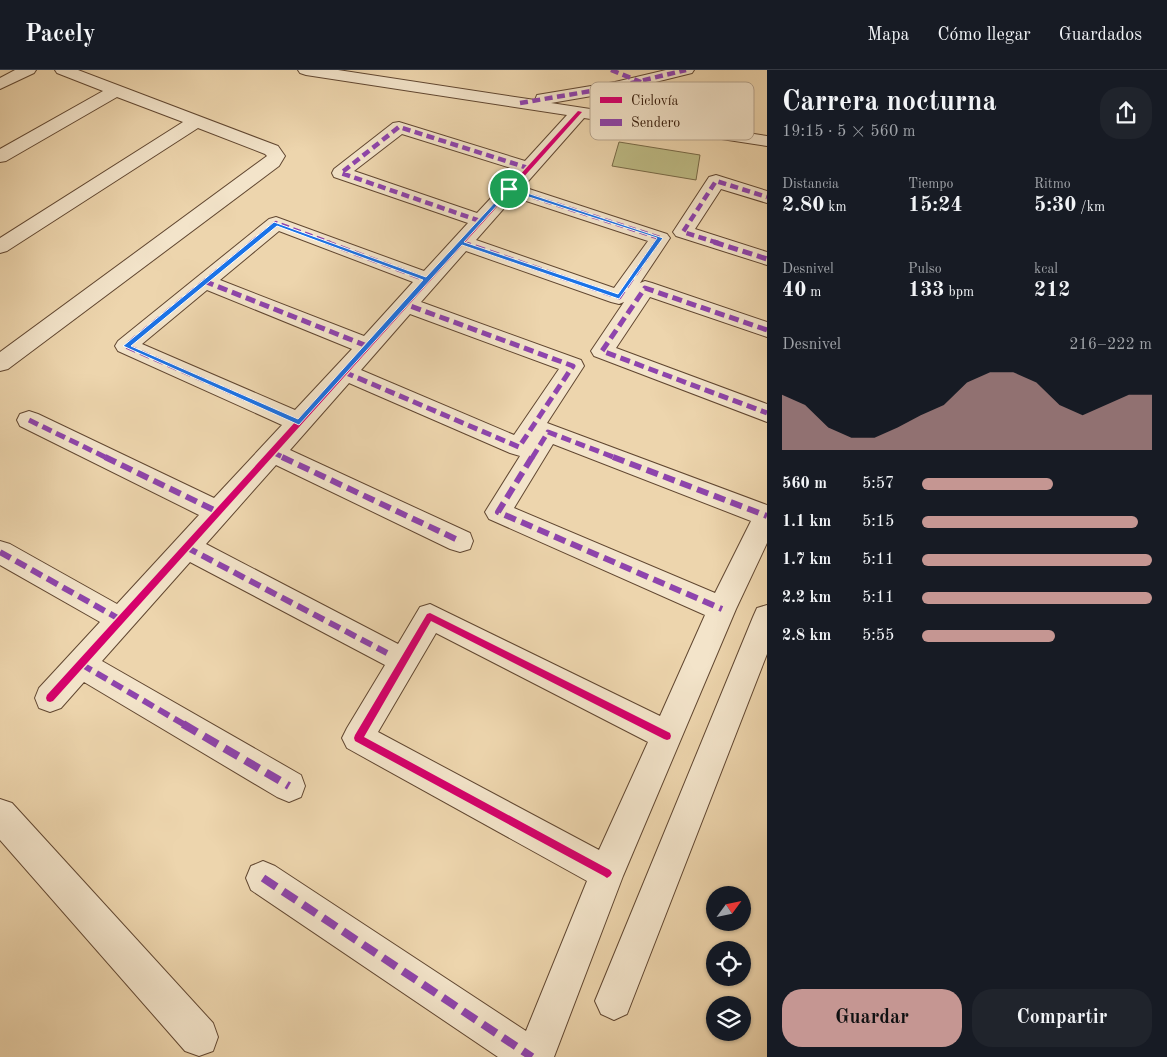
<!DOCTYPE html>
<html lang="es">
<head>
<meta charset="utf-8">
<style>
	:root { --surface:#171b24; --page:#20242c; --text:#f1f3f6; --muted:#9ea1a6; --line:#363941; --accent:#c59692 }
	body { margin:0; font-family:"Old Standard TT",serif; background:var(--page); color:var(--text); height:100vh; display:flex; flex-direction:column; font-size:19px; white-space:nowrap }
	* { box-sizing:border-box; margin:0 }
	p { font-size:16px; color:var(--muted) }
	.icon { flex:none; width:28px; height:28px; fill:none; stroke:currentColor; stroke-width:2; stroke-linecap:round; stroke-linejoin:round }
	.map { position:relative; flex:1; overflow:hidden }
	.sheet { display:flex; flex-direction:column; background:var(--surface); width:400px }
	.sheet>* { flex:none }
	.needle { width:32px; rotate:57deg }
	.fabs { position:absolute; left:706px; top:816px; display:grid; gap:10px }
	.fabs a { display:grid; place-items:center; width:45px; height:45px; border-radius:50%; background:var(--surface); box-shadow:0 1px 4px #0004; font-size:25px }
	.pin { position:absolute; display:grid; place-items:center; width:42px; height:42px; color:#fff; margin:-21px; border:2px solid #fff; border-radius:50%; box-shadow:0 1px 5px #0007 }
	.round { display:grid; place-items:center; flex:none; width:52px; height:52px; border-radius:20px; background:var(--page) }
	.head { display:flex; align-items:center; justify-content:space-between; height:85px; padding:0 15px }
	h1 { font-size:28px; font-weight:800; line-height:38px }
	.metrics { display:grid; grid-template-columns:repeat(3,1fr); gap:8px; height:85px; padding:5px 15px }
	.metrics div { display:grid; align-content:center }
	.metrics b { font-size:21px; font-weight:800 }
	.metrics small { font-size:14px; font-weight:400 }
	.metrics p { font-size:14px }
	.chart { height:140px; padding:10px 15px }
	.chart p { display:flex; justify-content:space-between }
	.chart svg { width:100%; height:90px; margin-top:5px; fill:var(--accent); opacity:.7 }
	.button { display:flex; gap:10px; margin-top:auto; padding:10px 15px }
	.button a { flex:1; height:58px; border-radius:20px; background:var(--accent); color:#111; font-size:20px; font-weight:800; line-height:58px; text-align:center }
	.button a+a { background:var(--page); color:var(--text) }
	ul { padding:0 15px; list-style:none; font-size:16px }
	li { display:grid; grid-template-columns:80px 60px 1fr; align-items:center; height:38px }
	li i { height:12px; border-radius:6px; background:var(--accent) }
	header { display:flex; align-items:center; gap:30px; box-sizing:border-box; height:70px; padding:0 25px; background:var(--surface); border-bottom:1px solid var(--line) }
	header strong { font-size:24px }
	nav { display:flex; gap:28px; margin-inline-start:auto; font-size:18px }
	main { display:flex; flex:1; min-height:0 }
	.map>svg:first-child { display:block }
</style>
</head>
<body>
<header>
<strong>Pacely</strong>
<nav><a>Mapa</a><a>Cómo llegar</a><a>Guardados</a></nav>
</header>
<main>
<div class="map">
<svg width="767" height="987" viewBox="0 0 767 987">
	<rect width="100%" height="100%" fill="#edd5ad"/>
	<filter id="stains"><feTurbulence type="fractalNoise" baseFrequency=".004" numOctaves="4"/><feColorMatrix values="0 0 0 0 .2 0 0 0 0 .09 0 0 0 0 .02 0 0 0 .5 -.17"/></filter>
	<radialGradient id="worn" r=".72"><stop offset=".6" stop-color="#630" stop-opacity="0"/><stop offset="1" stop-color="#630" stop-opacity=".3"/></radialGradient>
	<!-- green -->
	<path fill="#bebc86" stroke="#786a47" d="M619,72l81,13 -4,25 -84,-14z"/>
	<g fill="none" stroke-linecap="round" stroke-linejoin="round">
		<defs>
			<path id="minor" d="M15,0h21l-2,3 -34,16v-11z
				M55,0h23l200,76 7,10 -6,10 -271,203 -8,2v-19l267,-196 -2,-2 -67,-26 -191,123 -7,2v-15l183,-116 -66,-25 -111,64 -6,1v-13l103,-58 -46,-18z
				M298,0h40l197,30 2,-5 78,-13 51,-12h28l-2,3 -77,19 -64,11 216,33v10l-183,-28 -61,69 144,47 3,4 -30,45 5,-2 7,2 115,39v15l-117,-40 -34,51 151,56v18l-173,-66 -3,-5 33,-49 -5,2 -8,-2 -145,-51 -45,51 160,58 3,6 -37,57 220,82v38l-31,66 -113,267 -69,181h-56l-247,-167 -5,-12 5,-12 12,-5 12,5 251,165 61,-150 -240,-133 -5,-10 5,-10 38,-63 -195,-103 -88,99 199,114 4,11 -4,11 -12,5 -12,-5 -193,-115 -23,26 -11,4 -11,-4 -4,-10 4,-10 61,-66 -100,-57v-24l10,3 107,60 82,-89 -179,-89 -3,-6 3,-6 9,-3 9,3 176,84 68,-73 -164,-74 -3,-5 3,-5 151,-122 7,-2 148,54 44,-48 -134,-46 -2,-4 2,-4 59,-46 6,-1 126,39 42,-46 -261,-40 -6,-2zM402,64l115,36 -40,43 -123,-42zM514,127l134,44 -34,47 -138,-48zM279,161l134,51 -49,54 -144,-56zM207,220l145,59 -57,61 -153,-66zM410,244l149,55 -45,66 -153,-65zM349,313l161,70 10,3 -35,56 4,7 216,96 -45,101 -230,-112 -10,3 -22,37 -192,-100 70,-79 174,84 10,3 10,-3 3,-8 -3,-8 -180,-83zM553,374l198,77 -36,72 -201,-85zM436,563l212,109 -49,108 -221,-118z
				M716,105l51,16v12l-46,-14 -26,40 72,23v13l-91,-29 -3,-4 36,-55z
				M767,535v49l-140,360 -13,6 -13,-6 -6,-13 158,-384 4,-9z
				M0,729l12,4 201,220 5,14 -5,14 -14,5 -14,-5 -185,-211z"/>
		</defs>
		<!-- minor casing -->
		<use href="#minor" stroke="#614731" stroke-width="2"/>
		<!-- minor -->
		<use href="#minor" fill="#f3e4ca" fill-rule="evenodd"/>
		<!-- quiet-far3 -->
		<path stroke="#8e44ad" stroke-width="4.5" stroke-dasharray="8 4.5" stroke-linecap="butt" d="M611,0l30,12
			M520,33l95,-16 71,-17
			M509,119l151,49 -4,5
			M480,151l-139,-48 58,-46 129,41
			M461,172l4,1
			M251,173l25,-20 54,20
			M718,173l-35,-11 33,-51 51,16"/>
		<!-- quiet-far2 -->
		<path stroke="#8e44ad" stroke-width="5" stroke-dasharray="10 5" stroke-linecap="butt" d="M253,172l-127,104 173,76
			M326,172l101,38
			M461,172l158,55 38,-55
			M714,172l53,17
			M204,211l163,65
			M767,260l-122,-42 -43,63 165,62
			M344,302l175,75 54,-81 -168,-62
			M29,350l78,38
			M272,382l13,6
			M532,388l16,-26 68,26"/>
		<!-- quiet-far1 -->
		<path stroke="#8e44ad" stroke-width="6" stroke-dasharray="12 6" stroke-linecap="butt" d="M105,387l113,55
			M282,387l178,84
			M532,387l-34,55 224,97
			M613,387l154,59
			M186,477l201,106
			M0,482l121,68
			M81,594l104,61"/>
		<!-- quiet -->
		<path stroke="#8e44ad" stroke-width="8" stroke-dasharray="16 8" stroke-linecap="butt" d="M183,654l106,62
			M263,808l269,179"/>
		<defs>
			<path id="cycleway" d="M578,41l4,1 -529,589 -3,1 -3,-1 -1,-3 1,-3z
				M430,543l240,120 1,3 -1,3 -3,1 -3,-1 -233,-118 -67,116 246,133 2,3 -2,3 -3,2 -3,-2 -249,-135 -1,-3 1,-3 72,-121z"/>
		</defs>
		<!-- cycleway casing -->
		<use href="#cycleway" stroke="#f3e4ca" stroke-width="3"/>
		<!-- cycleway -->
		<use href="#cycleway" fill="#d6006c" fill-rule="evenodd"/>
	</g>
	<!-- route -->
	<path fill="#1a73e8" stroke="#fff" fill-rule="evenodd" d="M509,117l154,51 -44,61 -157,-54 -163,180 -176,-79 151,-124 152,55zM510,121l147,47 -39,56 -154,-52zM277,156l146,54 -125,139 -167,-73z"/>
	<!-- legend -->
	<rect x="590" y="12" width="164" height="58" rx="8" fill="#f3e4ca" stroke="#b9a790" stroke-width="1"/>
	<rect x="600" y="27" width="22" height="6" fill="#d6006c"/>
	<rect x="600" y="49" width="22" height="7" fill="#8e44ad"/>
	<g font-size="14" fill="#321808">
		<text x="631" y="35">Ciclovía</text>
		<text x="631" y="57">Sendero</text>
	</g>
	<rect width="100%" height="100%" filter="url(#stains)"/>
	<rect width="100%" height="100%" fill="url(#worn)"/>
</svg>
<div class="fabs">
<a><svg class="needle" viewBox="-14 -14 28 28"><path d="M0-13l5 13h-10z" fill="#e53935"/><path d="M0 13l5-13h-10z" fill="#9ea1a6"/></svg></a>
<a><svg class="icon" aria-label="locate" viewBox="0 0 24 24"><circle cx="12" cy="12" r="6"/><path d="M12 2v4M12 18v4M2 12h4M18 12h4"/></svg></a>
<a><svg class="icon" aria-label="layers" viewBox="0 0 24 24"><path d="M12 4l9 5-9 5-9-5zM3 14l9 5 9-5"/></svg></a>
</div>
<div class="pin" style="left:509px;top:119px;background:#1e9e55"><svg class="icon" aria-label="arrive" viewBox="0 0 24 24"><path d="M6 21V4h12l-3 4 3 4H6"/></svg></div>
</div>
<section class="sheet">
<div class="head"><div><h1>Carrera nocturna</h1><p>19:15 · 5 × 560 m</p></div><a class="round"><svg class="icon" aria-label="share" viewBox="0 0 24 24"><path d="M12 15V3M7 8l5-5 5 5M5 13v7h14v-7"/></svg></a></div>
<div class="metrics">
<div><p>Distancia</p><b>2.80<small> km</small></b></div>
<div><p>Tiempo</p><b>15:24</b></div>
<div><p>Ritmo</p><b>5:30<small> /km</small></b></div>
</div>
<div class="metrics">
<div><p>Desnivel</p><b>40<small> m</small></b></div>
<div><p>Pulso</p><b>133<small> bpm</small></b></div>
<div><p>kcal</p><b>212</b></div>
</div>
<div class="chart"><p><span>Desnivel</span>216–222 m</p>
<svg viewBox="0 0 160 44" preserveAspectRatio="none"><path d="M0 44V17L10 22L20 33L30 38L40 38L50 33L60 27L70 22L80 11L90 6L100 6L110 11L120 22L130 27L140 22L150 17L160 17V44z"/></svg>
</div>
<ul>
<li><b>560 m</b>5:57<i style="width:57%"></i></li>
<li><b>1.1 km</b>5:15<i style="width:94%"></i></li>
<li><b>1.7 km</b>5:11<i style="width:100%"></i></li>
<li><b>2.2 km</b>5:11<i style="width:100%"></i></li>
<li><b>2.8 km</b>5:55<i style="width:58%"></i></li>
</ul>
<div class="button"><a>Guardar</a><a>Compartir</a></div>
</section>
</main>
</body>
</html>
